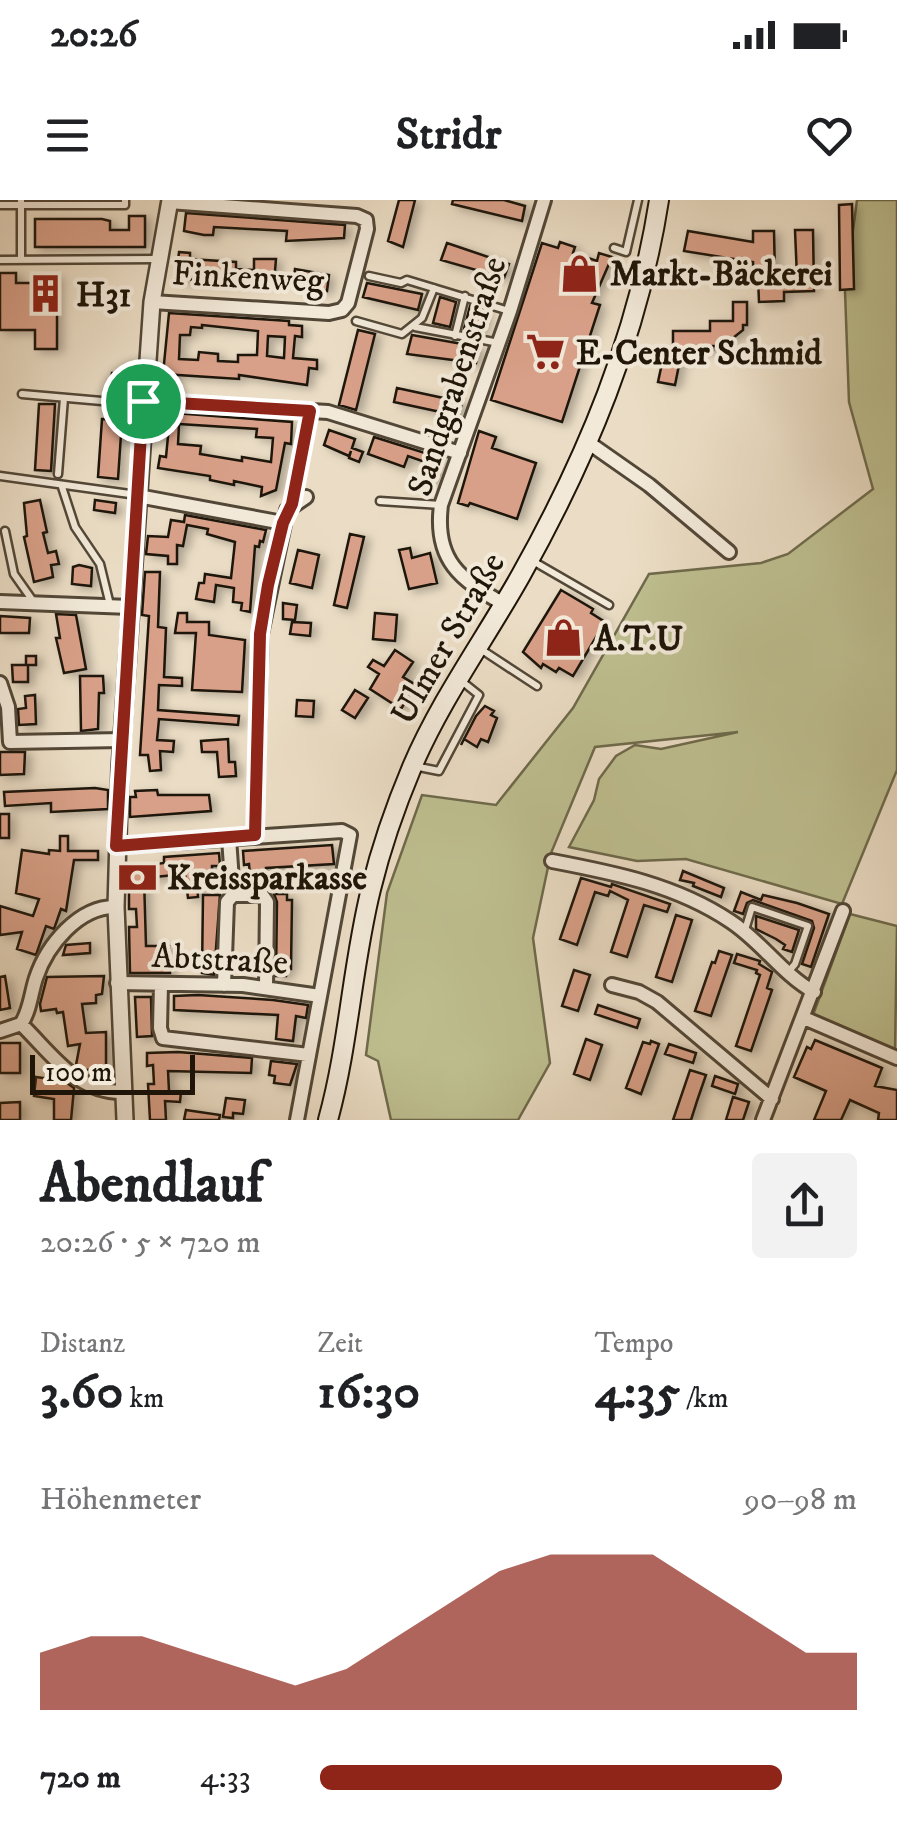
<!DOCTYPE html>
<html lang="de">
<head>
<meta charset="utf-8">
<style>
	:root { --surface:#fff; --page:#f2f2f2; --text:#202124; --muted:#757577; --accent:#8f2418 }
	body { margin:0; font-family:"IM FELL DW Pica",serif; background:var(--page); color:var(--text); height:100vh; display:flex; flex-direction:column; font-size:38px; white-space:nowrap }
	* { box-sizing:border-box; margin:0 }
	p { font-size:32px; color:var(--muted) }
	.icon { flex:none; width:55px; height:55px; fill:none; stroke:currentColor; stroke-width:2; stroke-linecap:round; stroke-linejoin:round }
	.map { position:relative; height:920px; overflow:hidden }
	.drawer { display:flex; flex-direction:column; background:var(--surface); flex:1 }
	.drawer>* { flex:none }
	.scale { position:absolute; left:30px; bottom:25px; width:165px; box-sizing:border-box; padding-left:10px; border:5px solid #1f1508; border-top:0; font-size:28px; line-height:35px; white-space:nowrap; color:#1f1508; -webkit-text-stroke:8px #f2e9d9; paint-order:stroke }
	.pin { position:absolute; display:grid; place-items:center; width:85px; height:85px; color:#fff; margin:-42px; border:5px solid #fff; border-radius:50%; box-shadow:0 2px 10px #0007 }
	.round { display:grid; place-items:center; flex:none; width:105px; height:105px; border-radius:10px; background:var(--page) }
	.summary { display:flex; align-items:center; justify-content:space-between; height:170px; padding:0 40px }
	h1 { font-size:55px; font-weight:800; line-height:75px }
	.stats { display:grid; grid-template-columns:repeat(3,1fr); gap:15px; height:170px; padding:10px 40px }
	.stats div { display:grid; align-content:center }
	.stats b { font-size:50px; font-weight:800 }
	.stats small { font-size:28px; font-weight:400 }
	.stats p { font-size:28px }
	.chart { height:280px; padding:20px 40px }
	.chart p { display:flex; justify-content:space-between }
	.chart svg { width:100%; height:180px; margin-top:10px; fill:var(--accent); opacity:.7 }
	ul { padding:0 40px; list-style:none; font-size:32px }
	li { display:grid; grid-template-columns:160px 120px 1fr; align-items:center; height:75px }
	li i { height:25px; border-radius:12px; background:var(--accent) }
	.status { display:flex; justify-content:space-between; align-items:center; height:70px; padding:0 50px; background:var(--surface); direction:ltr }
	.status svg { height:28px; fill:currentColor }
	header { display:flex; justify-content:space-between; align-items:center; height:130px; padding:0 40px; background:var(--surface); font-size:45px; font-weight:800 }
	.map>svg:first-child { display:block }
</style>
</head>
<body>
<div class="status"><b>20:26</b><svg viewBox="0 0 49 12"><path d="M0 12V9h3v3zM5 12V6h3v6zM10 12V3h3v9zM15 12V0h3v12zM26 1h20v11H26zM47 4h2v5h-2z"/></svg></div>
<header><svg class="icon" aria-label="menu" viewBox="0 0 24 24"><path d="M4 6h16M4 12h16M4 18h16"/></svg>Stridr<svg class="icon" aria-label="heart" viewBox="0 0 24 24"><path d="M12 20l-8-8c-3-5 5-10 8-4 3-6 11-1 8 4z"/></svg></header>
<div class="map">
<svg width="897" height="920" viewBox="0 0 897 920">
	<defs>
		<filter id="shadow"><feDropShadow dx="5.5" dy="3" stdDeviation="5" flood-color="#0004"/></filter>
	</defs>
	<rect width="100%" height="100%" fill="#ebddc5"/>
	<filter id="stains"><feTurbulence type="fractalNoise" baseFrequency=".002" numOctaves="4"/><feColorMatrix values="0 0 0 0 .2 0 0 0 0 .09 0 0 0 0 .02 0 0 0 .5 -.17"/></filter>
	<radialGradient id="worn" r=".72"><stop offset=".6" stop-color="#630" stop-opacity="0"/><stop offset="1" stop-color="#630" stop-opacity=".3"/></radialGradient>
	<!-- green -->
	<path fill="#bebf90" stroke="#6e6a4c" stroke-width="2.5" d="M857,0h40v570l-55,134 -156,-45 -49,2 -68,-14 25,-47 5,-21 17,-23 19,-11 26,4 77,-17 -143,15 -44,106 -18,85 17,125 -32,57h-127l-13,-59 -12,-6 21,-162 35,-98 74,10 77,-97 76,-134 112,-11 27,-9 85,-65 -24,-87 -4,-111z
		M850,714l47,12 -2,128 -82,-39z"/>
	<!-- building -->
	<path fill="#d8a088" stroke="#1f1508" stroke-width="2.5" fill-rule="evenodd" filter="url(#shadow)" d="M399,0h16l-12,47 -15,-6z
		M453,0h51l21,6 -3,15 -70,-17z
		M852,4l2,85 -14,1 -1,-85z
		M186,13l159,12 -1,13 -58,3 1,-10 -73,-4 -1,8h-9l-20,-4z
		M129,16h16v31h-110v-28h67l8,2v9h19z
		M795,30h18l1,61 -30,1v9l-25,1 -1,-25 -4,1 -1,-16 -69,-11 4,-20 65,11v-11h21l1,46h22z
		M560,42l15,5 -2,6 24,8 2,-8 13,4 -20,46 8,2 -38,117 -71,-22 51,-157 16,5z
		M447,43l62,21 -5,14 -63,-18z
		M179,52l11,1v6l46,3v7l18,1v-11h22l-2,23 -98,-3z
		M295,69l34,6 -2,16 -34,-6z
		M0,73h16v10h19v-8h22v74h-22v-19h-35z
		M367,83l55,11 -4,16 -55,-13z
		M440,97l16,5 -6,25 -17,-4z
		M733,102h14v23h-4v5l-10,8h-7v8h-13v4h-31l-7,35 -17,-3 6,-28 9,2v-25h37v-10h23z
		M470,106l16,5 -5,21 -17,-3z
		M169,113l120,8v4l13,1v11l-7,-1 -2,22 24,2v9l-8,-1 -2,17 -68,-10v4l-76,-5zM202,125l56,6 -1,24h-19v7l-20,-1v-7l-19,-2 -1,8 -19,-1 1,-24h10l1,-8 11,1zM268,136l17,1 -1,21 -17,-2z
		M358,130l17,4 -19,76 -17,-5z
		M412,135l67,12 -3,16 -69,-9z
		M112,173l18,1 -2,12 -17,-1z
		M397,188l65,14 -3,14 -65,-14z
		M39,204h16l-4,67 -16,-1z
		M161,212l131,10 -1,22 -6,-1 -9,47 -15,6 1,-9 -28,-6v4l-24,-5v-4l-52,-8 2,-12 6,1 2,-21 -9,-1zM179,224l78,5 -1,8 17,1 -2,24 -29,-5v4l-42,-7 1,-8 -23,-2z
		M102,219l20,1 -4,59 -20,-2z
		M329,230l26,9 -3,9 11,4 -4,10 -10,-4 2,-7 -2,5 -25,-11z
		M479,231l17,6 -4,11 44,15 -19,56 -47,-16 -2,3 -10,-3z
		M374,237l67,21 -9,25 -10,-4 6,-16 -20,-7 -4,11 -36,-13z
		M40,300l7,32 -4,1 5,20 8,-2 3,13 -8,1 2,12 -19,5 -10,-45 3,-1 -3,-33z
		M95,300l21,3 -1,10 -21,-3z
		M185,315l81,15 -3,12 -3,-1 -1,6 -4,-1 -5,66 -9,-2 1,-7 -9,-1 1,-14 -18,-3 -2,17 -18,-3 3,-16h5l1,-9 26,4 4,-36 -28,-8 1,-5 -21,-4 -4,21 -6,-1v19h-9v-8l-22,-2 2,-18 20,1 3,-17 13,2z
		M350,334l14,3 -17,71 -13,-3z
		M410,348l2,10 18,-5 7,30 -28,6 -10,-39z
		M298,350l21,5 -7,33 -22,-5z
		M79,365l13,3 -1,18 -19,-2 1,-17z
		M145,372h15l-2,55 8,1 -2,49 18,1v8l-23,-1 -1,25 81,6 -1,9 -79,-6 -2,21 17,1 -1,11 -13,-1 1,19 -11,1 -2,-16h-8l9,-139 -7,-1z
		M561,390l32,19 -2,4 14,9 -32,54 -14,-8 -3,4 -13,-8 -2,4 -18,-16z
		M283,403l14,2 -2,15 -12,-1z
		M178,413h9v9h22v13l36,5 -3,52 -50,-2 4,-57h-21z
		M375,413l22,2 -2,26 -22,-2z
		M56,414l20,1 10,54 -22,4 -8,-35h4z
		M0,416l30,2 -1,15h-29z
		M292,422l19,1 -1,13 -20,-2z
		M395,450l18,12 -10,15 13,8 -15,24 -31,-20 9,-15 -11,-7 5,-7 11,6z
		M26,456h10v9h-8v17h-15l-1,-17h14z
		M80,476h23l1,17h-5l-1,36 -17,2z
		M355,490l13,8 -13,20 -13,-8z
		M35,495l1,29 -17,1 -1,-16 8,-1 -1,-12z
		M297,500l17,1 -1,16 -17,-1z
		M485,506l9,5 -3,4 6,3 -9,24 -7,-3 -4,8 -13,-8 -3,6 15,-29z
		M228,539l1,23h6l1,14 -17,1 -2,-25h-15l-1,-11z
		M0,552h25l-1,22 -24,1z
		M95,588l13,2v19l-57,3v-9l-46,3 -1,-14z
		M157,590l1,5h51l2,16 -81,6v-20h6l-1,-6z
		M0,614h9v24h-9z
		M60,636h8v15h30v9h-24l-8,51 -5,-2 -7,20 -8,-3 -10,29 -19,-6 5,-17 -22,3v-29l33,10 6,-17 -23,-6 6,-43 27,4v-4l11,1z
		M332,645l2,19 -68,4v4h-6l2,13h-20l9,-1 -2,-20 -5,1 -1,-14z
		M219,653l1,13h-8v5l-16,1 2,25 -10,1 -3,-24 -41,4 2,68h23l1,27h-40l-1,-46h8l-1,-18h-7v-40l27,-1v-4l8,-1v-6z
		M683,671l41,17 -3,9 -28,-11 1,-3 -14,-3z
		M581,678l30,9 1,-3 58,20 -3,8 -23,-7 -17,52 -16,-5 17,-52 -18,-9 -2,5 -13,-4 -18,53 -17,-6z
		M741,692l20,8 2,-5 34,8 32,11 -18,53 -9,-3 12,-36 -2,-7 -59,-21 -6,3 -4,11 -9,-3z
		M274,694h13v6h5l-1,69h-5v7h-10l1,-74z
		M203,695h17l-6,80 -12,-2z
		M676,715l16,5 -20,62 -16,-5z
		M756,716l43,14 -7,22 -9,-3 2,-4 -9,-6 -20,-10z
		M90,743v10l-27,2 3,-10z
		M719,751l13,4 -21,61 -16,-5 17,-49 3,1z
		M737,754l23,7 -1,3 13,8 -5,16 5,2 -21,61 -15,-5 24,-71 -4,-2 1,-3 -23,-7z
		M574,770l16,5 -12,36 -16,-5z
		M5,776l5,32 -10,2v-33z
		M104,776l-2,18 -6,1v8l-14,1 4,29 20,-1v37l-23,1 -7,-5 4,-21 -12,2 -5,-34 -6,1 -1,-4 -15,2 -1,-7 7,-27z
		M198,795l75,5 35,5 -2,13 -10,-2 -3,25 -17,-2 2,-24 -104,-5v-14z
		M135,797h16l1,39 -15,1z
		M598,805l42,14 -3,9 -42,-14z
		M586,839l16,6 -12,35 -16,-6z
		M815,840l67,28 -7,18 22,4v30h-19l1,-7 -29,-13 -9,20h-27l12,-29 -32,-14 13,-30 4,2z
		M651,841l8,3 -18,50 -15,-6 17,-46 7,2z
		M0,843h20v30h-20z
		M669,844l27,9 -3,10 -28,-9z
		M178,852l74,6 -1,15 -83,-2 1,20 12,1 -1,10 -15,-1 1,19h-16l-2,-36h6l-1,-19 -6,1v-13z
		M271,861l26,3 -7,21 -16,-2 1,-7 -6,-1z
		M690,870l16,5 -9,26 -6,19h-18z
		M715,876l23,8 -3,10 -23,-8z
		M36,877l28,4 10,7 -3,32h-17v-21l-20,-3z
		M733,897l16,5 -6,18h-17z
		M226,898l19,2 -2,14 -10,-1v5l-10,-1z
		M20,902v18h-20v-17z
		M186,910l34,5 -1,5h-35z"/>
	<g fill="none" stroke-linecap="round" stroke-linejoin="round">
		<defs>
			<path id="service" d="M0,5h125v-5
				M614,48l12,4 12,-52
				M21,59v-59
				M0,60l157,-1
				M369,76l32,7 6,-3 102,31
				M356,121l46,13 20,-16 12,-30
				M415,127l84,16
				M455,136l10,-40
				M22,194l114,10 7,-3
				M58,274l6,-76
				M0,276l137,19
				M62,287l13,40 25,37 10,41
				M380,301l61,4
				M292,303l17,-91
				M5,331l9,43 19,27
				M531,360l78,45
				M479,448l58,38
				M414,566l25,5 40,-76 -20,-16
				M745,730l7,-23 56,19 -13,38 -6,7"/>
			<path id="minor" d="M152,102l177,11 13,-3 6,-7 19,-74 -1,-9 -9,-4 -188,-14
				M143,201l185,11 132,41
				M589,243l60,42 80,67
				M138,296l145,27
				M0,402l130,5
				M504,404c-44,-24 -70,-44 -63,-99l69,-194 34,-111
				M0,483l8,24 2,35 112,-2
				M255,635l6,-201 26,-124 19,-13
				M229,638l4,57
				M117,646l225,-15 8,4 -53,285
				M552,661c63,12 124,24 178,60 31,20 52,53 84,71
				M117,783l126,2 77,11
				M161,784l-1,44 3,10 146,17
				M224,785l3,-83 6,-7h29l5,7 -1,85
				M612,785l27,7 18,10 115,97
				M804,818l93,40
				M21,824c9,-13 10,-31 15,-46 11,-33 43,-72 80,-71
				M21,824c30,29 55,69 102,68
				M0,831l21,-7
				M763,920l80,-209"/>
			<path id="tertiary" d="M125,920l-9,-213 4,-139 32,-466 18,-102"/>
			<path id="secondary" d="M328,920c21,-76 24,-155 43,-231 10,-41 25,-84 41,-122 29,-68 73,-128 109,-192 66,-118 117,-240 138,-375"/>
		</defs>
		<!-- service casing -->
		<use href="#service" stroke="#524737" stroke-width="11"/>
		<!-- minor casing -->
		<use href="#minor" stroke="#524737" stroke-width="18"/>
		<!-- tertiary casing -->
		<use href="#tertiary" stroke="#524737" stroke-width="20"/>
		<!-- secondary casing -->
		<use href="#secondary" stroke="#1f1508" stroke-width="22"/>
		<!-- service -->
		<use href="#service" stroke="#f2e9d9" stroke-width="6"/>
		<!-- minor -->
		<use href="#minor" stroke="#f2e9d9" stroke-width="12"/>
		<!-- tertiary -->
		<use href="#tertiary" stroke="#f2e9d9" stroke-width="15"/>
		<!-- secondary -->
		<use href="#secondary" stroke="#f2e9d9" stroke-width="18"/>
	</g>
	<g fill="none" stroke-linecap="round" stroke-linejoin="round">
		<defs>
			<path id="route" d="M143,201l167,10 -18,93 -9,19 -15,62 -8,49 -5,201 -139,11z"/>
		</defs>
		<!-- route casing -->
		<use href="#route" stroke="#fff" stroke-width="20"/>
		<!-- route -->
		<use href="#route" stroke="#8f2418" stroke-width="12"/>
	</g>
	<!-- icons -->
	<defs>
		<symbol id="shop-bare" viewBox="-9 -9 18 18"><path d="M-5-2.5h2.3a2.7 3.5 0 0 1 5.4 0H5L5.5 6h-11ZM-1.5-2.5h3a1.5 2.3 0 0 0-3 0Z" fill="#8f2418" stroke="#f2e9d9" stroke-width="2.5" paint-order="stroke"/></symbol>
		<symbol id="building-bare" viewBox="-9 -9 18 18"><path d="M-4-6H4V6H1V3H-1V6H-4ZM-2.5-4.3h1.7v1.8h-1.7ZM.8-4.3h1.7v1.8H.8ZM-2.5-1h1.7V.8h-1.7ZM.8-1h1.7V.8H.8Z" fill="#8f2418" stroke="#f2e9d9" stroke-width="2.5" paint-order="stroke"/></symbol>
		<symbol id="supermarket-bare" viewBox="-9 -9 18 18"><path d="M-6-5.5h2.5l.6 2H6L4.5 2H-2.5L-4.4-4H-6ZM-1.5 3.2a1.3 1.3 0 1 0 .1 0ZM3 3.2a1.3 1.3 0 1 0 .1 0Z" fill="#8f2418" stroke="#f2e9d9" stroke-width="2.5" paint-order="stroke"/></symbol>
		<symbol id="bank-bare" viewBox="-9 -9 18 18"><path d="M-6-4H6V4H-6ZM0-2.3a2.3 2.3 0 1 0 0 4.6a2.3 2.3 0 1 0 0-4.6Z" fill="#8f2418" stroke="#f2e9d9" stroke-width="2.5" paint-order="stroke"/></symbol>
	</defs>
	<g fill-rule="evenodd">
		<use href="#shop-bare" x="552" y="46" width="55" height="55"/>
		<use href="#building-bare" x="18" y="66" width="55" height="55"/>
		<use href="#supermarket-bare" x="518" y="124" width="55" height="55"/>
		<use href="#shop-bare" x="536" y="410" width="55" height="55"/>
		<use href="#bank-bare" x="110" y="650" width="55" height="55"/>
	</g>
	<g text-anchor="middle" stroke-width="8" stroke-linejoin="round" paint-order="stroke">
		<!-- poi labels -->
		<g font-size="35" font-weight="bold" fill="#1f1508" stroke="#f2e9d9" text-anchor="start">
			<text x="610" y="85">Markt-Bäckerei</text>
			<text x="76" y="106">H31</text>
			<text x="576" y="164">E-Center Schmid</text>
			<text x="594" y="450">A.T.U</text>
			<text x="167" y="689">Kreissparkasse</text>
		</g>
		<!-- street labels -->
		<g font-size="35" fill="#1f1508" stroke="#f2e9d9">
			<text transform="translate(248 76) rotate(3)" y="12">Finkenweg</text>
			<text transform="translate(456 176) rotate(-72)" y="12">Sandgrabenstraße</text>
			<text transform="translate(447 438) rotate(-60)" y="12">Ulmer Straße</text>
			<text transform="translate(220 758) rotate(3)" y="12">Abtstraße</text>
		</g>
	</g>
	<rect width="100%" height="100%" filter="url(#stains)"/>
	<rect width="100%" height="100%" fill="url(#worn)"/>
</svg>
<div class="scale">100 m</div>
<div class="pin" style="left:143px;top:201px;background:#1e9e55"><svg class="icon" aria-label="arrive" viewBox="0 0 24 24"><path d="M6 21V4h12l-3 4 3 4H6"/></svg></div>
</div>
<section class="drawer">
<div class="summary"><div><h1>Abendlauf</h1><p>20:26 · 5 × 720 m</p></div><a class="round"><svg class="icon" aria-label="share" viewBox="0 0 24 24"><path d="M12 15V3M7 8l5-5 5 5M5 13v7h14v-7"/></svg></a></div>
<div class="stats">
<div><p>Distanz</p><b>3.60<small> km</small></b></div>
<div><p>Zeit</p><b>16:30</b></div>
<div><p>Tempo</p><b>4:35<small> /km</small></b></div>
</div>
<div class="chart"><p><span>Höhenmeter</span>90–98 m</p>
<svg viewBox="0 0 160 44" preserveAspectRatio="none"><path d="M0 44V30L10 26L20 26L30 30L40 34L50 38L60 34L70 26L80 18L90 10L100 6L110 6L120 6L130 14L140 22L150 30L160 30V44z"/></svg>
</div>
<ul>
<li><b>720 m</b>4:33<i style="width:86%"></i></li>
</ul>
</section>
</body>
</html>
